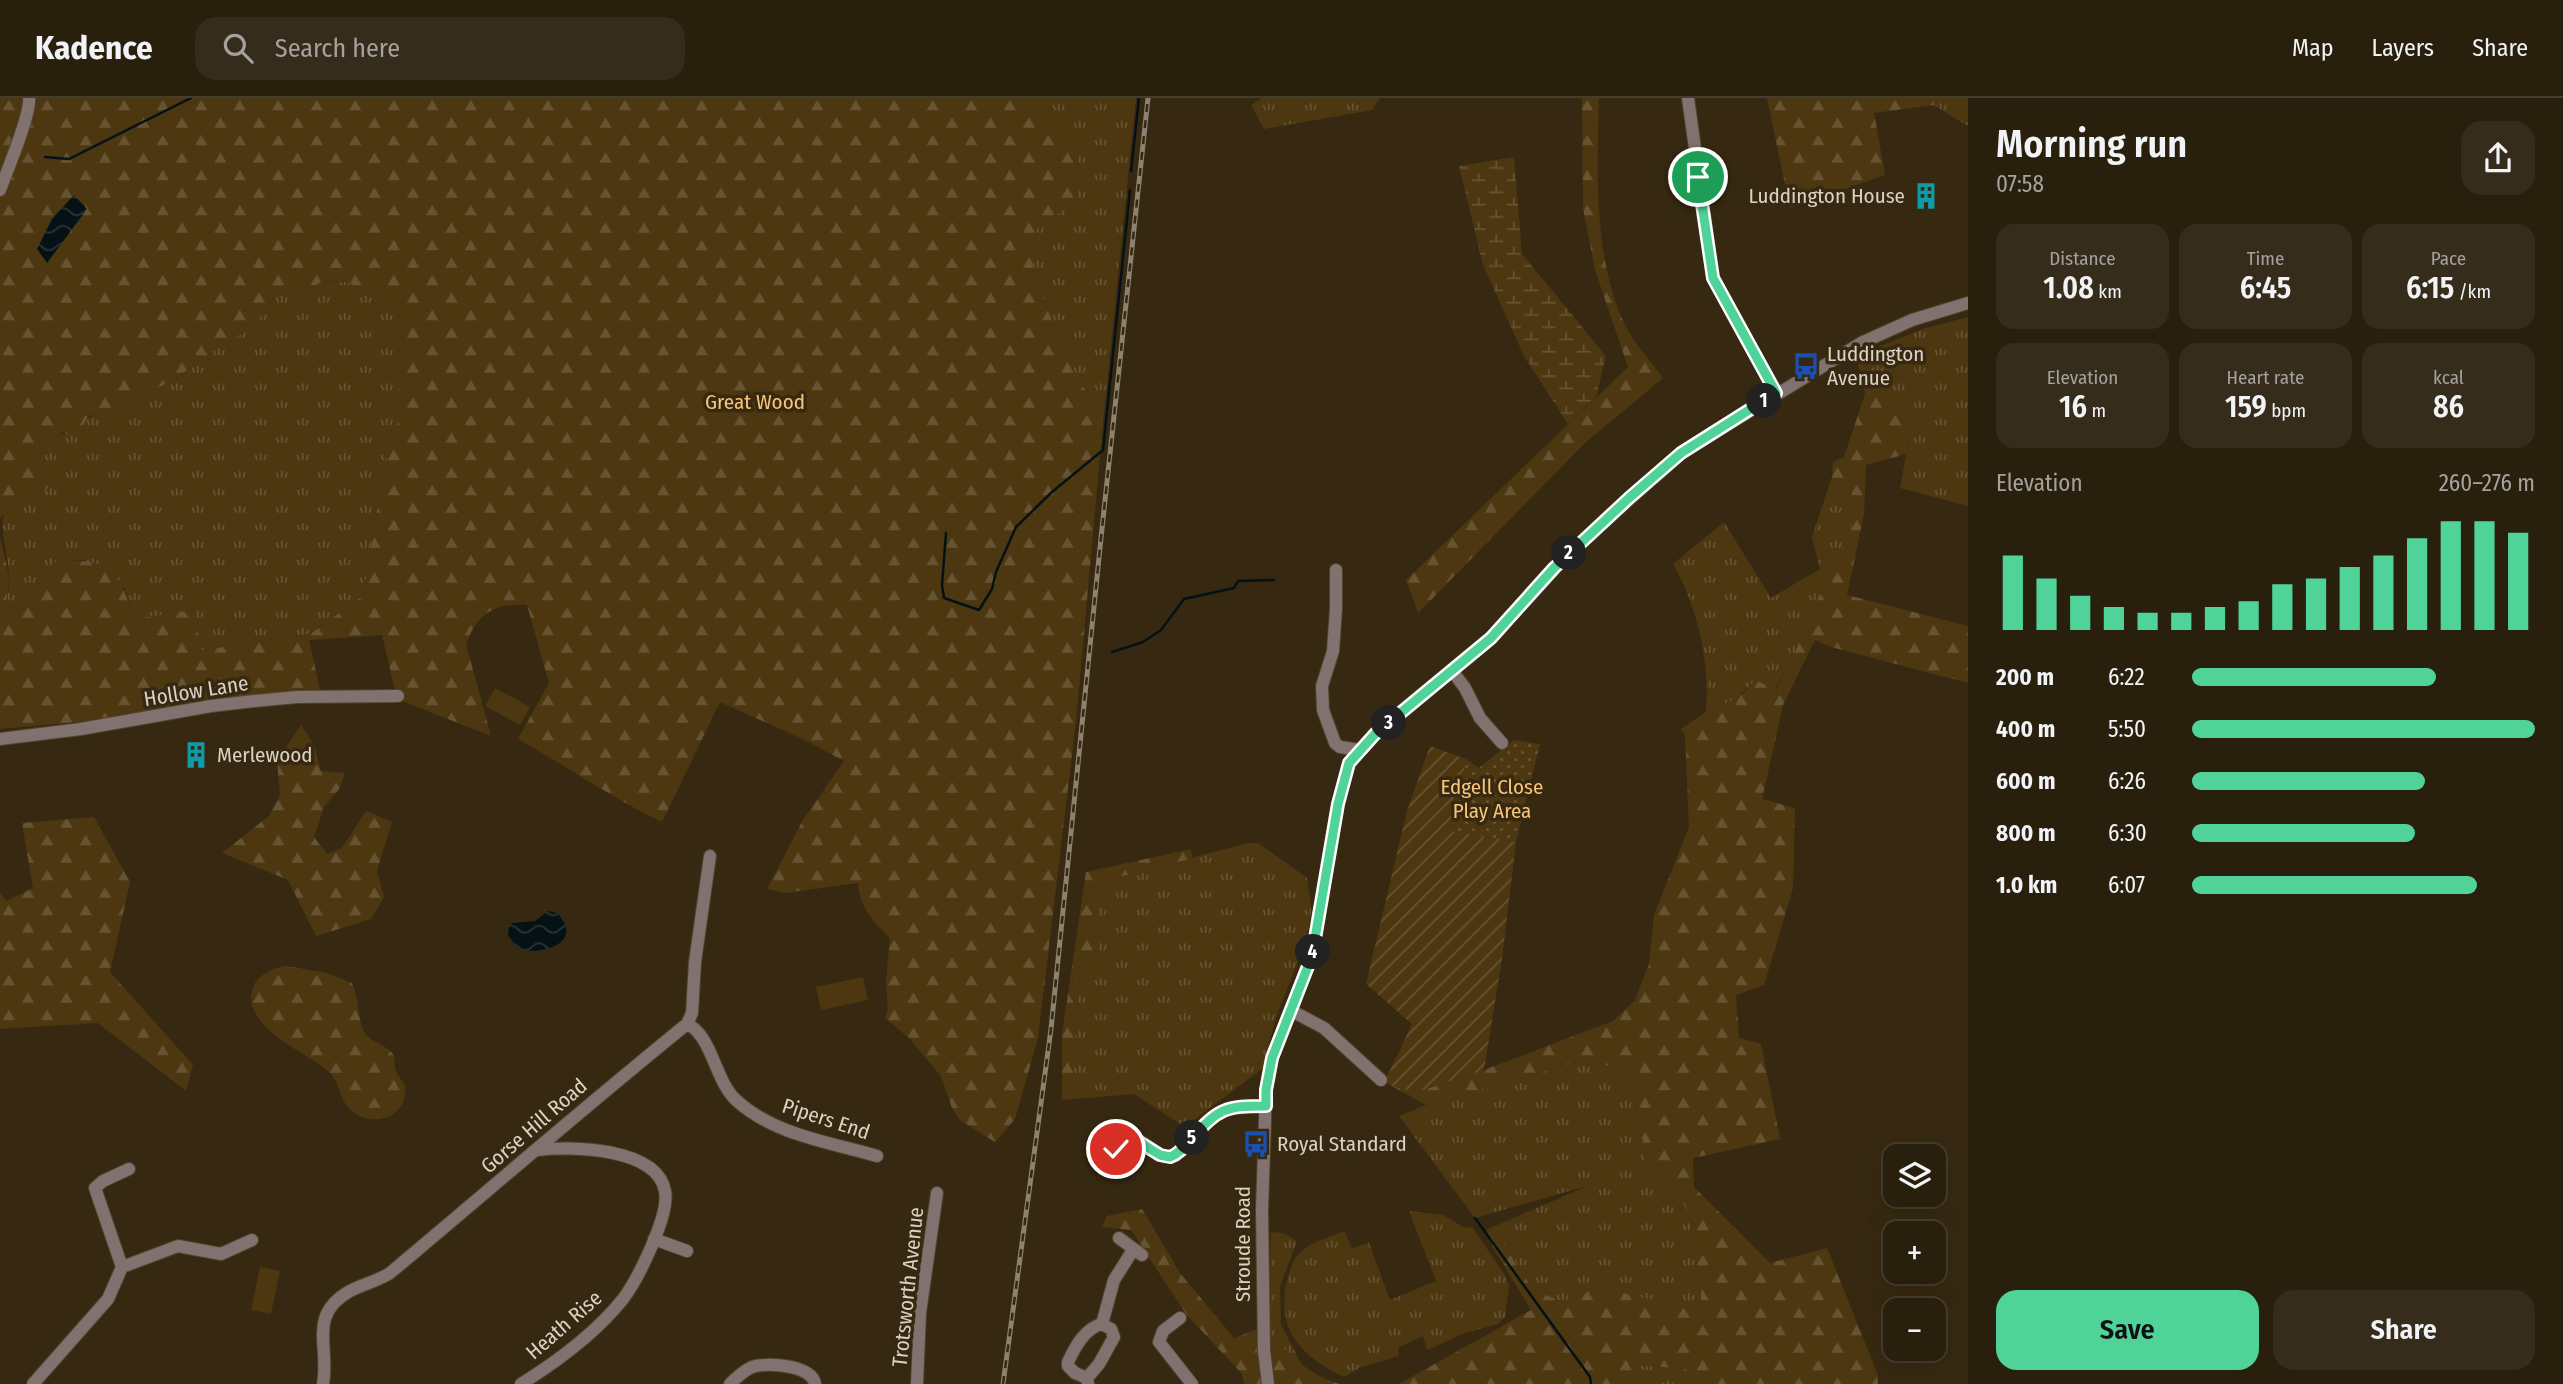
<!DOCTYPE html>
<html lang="en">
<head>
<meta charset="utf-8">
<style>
	:root { --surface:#291f0d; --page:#352c1b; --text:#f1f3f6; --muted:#a5a29d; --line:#453d2e; --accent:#4fd399 }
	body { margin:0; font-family:"Fira Sans Condensed",sans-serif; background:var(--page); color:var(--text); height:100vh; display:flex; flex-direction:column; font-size:26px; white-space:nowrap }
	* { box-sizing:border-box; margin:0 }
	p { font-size:23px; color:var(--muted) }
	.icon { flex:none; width:38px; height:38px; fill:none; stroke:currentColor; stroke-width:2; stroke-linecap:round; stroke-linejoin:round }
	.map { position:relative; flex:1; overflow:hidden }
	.sheet { display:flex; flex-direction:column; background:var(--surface); width:595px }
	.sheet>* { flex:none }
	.tools { position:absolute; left:1883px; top:1046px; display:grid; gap:14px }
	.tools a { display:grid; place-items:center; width:63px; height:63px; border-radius:14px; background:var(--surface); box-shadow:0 7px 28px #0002,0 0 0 2px var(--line); font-size:35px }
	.pin { position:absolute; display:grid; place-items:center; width:60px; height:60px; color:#fff; margin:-30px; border:4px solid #fff; border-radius:50%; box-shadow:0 2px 7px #0007 }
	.km { position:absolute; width:35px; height:35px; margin:-18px; border-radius:50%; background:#222; color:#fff; font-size:19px; line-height:35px; text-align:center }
	.round { display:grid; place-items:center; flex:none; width:74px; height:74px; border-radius:21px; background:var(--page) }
	.head { display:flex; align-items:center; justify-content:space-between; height:119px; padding:0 28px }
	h1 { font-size:38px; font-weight:600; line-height:52px }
	.figures { display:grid; grid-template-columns:repeat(3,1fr); gap:10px; height:119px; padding:7px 28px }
	.figures div { display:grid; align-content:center; border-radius:18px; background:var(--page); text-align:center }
	.figures b { font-size:30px; font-weight:600 }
	.figures small { font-size:19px; font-weight:400 }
	.figures p { font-size:19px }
	.chart { height:196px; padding:14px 28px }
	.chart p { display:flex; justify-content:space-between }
	.chart svg { width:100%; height:126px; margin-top:7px; stroke:var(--accent); stroke-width:6 }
	.button { display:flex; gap:14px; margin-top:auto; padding:14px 28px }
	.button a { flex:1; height:80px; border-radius:21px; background:var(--accent); color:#111; font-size:28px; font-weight:600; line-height:80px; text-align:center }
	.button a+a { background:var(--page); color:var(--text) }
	ul { padding:0 28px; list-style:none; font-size:23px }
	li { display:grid; grid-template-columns:112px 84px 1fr; align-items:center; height:52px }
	li i { height:18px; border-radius:9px; background:var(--accent) }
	header { display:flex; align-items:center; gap:42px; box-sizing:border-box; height:98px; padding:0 35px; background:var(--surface); border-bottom:2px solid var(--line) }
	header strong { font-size:33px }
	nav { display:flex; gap:38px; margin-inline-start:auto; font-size:24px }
	.search { width:490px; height:63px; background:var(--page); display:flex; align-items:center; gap:18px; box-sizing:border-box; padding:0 24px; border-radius:21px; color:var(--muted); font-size:26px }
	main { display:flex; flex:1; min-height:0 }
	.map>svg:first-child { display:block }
</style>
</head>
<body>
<header>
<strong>Kadence</strong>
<div class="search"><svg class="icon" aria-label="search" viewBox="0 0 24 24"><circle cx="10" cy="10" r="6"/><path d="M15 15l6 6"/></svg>Search here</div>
<nav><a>Map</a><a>Layers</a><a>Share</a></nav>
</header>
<main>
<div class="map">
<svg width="1968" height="1286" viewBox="0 0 1968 1286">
	<defs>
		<pattern id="grass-tufts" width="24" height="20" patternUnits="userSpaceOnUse" patternTransform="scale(1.75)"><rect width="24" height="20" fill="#4c3711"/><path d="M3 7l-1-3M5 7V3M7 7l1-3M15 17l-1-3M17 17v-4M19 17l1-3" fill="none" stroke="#655332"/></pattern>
		<pattern id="forest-firs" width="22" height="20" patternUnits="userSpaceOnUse" patternTransform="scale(1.75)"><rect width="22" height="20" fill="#4c3711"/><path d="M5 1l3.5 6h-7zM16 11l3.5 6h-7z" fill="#655332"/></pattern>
		<pattern id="wetland-marsh" width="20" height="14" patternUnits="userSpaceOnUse" patternTransform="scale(1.75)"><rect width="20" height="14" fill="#4c3711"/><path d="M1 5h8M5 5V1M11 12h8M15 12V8" fill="none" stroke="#655332"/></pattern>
		<pattern id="park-dots" width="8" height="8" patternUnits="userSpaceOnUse" patternTransform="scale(1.75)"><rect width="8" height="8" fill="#4c3711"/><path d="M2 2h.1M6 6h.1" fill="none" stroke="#655332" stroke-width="1.8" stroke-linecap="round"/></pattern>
		<pattern id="garden-furrows" width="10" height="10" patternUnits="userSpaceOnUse" patternTransform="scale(1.75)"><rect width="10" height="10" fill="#4c3711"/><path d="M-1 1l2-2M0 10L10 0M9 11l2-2" fill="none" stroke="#655332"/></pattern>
		<pattern id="water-waves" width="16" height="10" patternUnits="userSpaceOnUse" patternTransform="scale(1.75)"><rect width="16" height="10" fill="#041215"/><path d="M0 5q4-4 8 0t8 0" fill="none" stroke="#283435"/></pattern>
	</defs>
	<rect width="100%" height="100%" fill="#372911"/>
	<!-- grass -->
	<path fill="url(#grass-tufts)" d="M1015,0h121l-33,325 -30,-55 -41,-93 4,-46 41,-29z
		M1262,0h118l-8,12 -108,19 -13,-24z
		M1933,0h35v28l-34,-21z
		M323,183l25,1 14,10 38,2 -2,128 -14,31 5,11 -9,29 -17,104 -54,37 -108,16 -67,-31 -9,-30 -41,-29 -28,1c-12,16 -28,42 -48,48l-2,-4c1,-9 4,-20 3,-29 -1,-19 -9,-45 -5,-62l44,-26c0,-16 -10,-31 -8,-47 14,-3 27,-10 43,-14l5,-9 14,-6h11l22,-7 7,-9 31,-16 43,-31 38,-23 23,-34 38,-6z
		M1968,219v189l-68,-18 13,-71 -53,-63 63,-25z
		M1832,379l32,24 -70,153 -19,35 -20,-9c-13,15 -30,28 -49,32 4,-49 -8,-105 -33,-148l51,-42 47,76 49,-29 -8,-32z
		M1248,745h10l49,35c1,11 5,26 4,37 -8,51 -40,96 -45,147l-3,6 -78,59 -51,-33 -72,6 10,-12 8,-115 17,-4 3,-87z
		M1591,960l42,20 14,92 19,11 23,31 14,101 -107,-27 -27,18 -36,-14 -30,-49 -17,-11 104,-45 -115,33 -76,-102 27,-11z
		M1409,1113l34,4 22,13 7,-1 33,48 4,11 -4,31 -7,7 -33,9 -38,17 -4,-14 -25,12 1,8 -40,12 -14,9c-40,-18 -68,-44 -59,-91 3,-12 5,-25 15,-34 11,-11 29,-15 43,-21l8,17 17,-5 21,57 46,-19z
		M1271,1134l12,1 14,8 -17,45 1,39 22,42 -35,-34z
		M1635,1267l53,4v15h-54z"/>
	<!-- forest -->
	<path fill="url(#forest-firs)" d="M0,0h1015l63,50 -1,53 -41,28 -4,46 41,93 30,55 -27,298 -38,317 -23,81 -20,23 -35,-22 -8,-12 -11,-32 -32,-38 -24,-20 3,-8 -2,-29 4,-43c-16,-15 -31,-32 -32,-55l-73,10 -18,-4 36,-69 41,-59 -39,-21 -85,-38 -58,120c-50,-24 -96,-56 -144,-83l31,-56 -22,-78c-33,-2 -49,8 -61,39l25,92 -94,-37 -15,-64 -73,5 11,50 -33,3 -187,27 -100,9v-192l9,40 -3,28 2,4c20,-6 37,-32 48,-48 53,-3 63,8 78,58l59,-9 9,40 108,-16 53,-38 17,-103 9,-29 -5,-11 14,-31 2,-128 -38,-2 -14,-10 -7,-1h-18l-8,5 -38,6 -23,34 -38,23 -43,31 -31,16 -7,9 -22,7h-11l-14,5 -9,16 -11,2 -5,-3 -12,8 -11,1c-2,16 8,31 8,47l-44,26 -4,5z
		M1582,0h17c-2,73 -6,154 24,223 9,20 27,39 40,57l-77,64 -168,171 -12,-33 222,-213 -33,-97 -12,-61z
		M1767,0h166l1,7 -60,8 11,62 -95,33z
		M1860,256l53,63 -7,37 -40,11 -2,49 -17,81 121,31v57l-137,-36 -16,-7 -32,65 -21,94 33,9 -2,80 -29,97 -28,10 3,43 22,6 19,95 -87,19 1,29 76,76 57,-15 51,127v9h-190v-15l-52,-4 -2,19h-235l132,-74 -37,-61 -8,-19 17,11 30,49 36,14 27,-18 107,27 -14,-101 -23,-31 -19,-11 -14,-92 -42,-20 -165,47 -36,-20 24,8 70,-23 129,-49 22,-21 14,-36 5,-49 35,-88 -4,-93 -4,-5 25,-17 8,-2 30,-17 11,-13 21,9 18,-35 69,-152 -31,-25 1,-15 11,-5 21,-63 -9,-38z
		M301,627l13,20 7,26 24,2 -5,15 -16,19 -10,30 13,17 15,-6 24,-37 26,11 -15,49 7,26 -13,22 -55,17 -28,-56 -66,-27 47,-37 11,-21 -3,-34z
		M94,719l36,65 -20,90 83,93 -7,26 -88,-68 -98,6v-137l6,9 27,-13 -11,-65z
		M1191,751l2,17 -3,-7 -90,23 -3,88 -17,3 -8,116 -10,11v-66l24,-162z
		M287,868l40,7 25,10c7,15 5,31 11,47 5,12 21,13 29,23 4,4 2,9 3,15 1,7 8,12 10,18 3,14 -8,30 -21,32 -8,2 -18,2 -26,-3 -20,-10 -16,-31 -29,-43 -24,-21 -95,-48 -74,-89 6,-10 21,-16 32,-17z
		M1142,1111l38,64 54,65 24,-9 3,55h-17l-2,-10 -56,-60 -55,-84 -29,-3 5,-11z
		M1268,1235c24,23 39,41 72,51h-65z"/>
	<!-- wetland -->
	<path fill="url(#wetland-marsh)" d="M1514,59l8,97 84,102 -10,41 -28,27 -44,-68 -41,-91 -24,-99z"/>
	<!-- park -->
	<path fill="url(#park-dots)" d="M1514,642l26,4 -24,98 -64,-11 14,-72 13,9z"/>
	<!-- garden -->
	<path fill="url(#garden-furrows)" d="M1430,648l36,13 -14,72 64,11 -14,117 -18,111 -70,23 -24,-8 -4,-6 26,-55 -46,-40 41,-173z"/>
	<!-- pitch -->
	<path fill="#4c3711" d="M495,590l35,19 -10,18 -35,-19z
		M863,879l5,23 -47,10 -5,-23z
		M260,1169l20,4 -9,43 -20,-4z"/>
	<!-- water -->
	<path fill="url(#water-waves)" d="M74,97l13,14 -40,54 -10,-14 15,-30z
		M548,813l9,2c28,29 -13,43 -39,36l-10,-14 1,-9 4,-3 22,-2z"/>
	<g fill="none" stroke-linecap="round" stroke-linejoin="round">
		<!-- stream -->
		<path stroke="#041215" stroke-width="2.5" d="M45,59l24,2 122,-61
			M1131,73l8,-73
			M946,435l-4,52 2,13 35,12 13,-21 4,-17 20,-45 36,-35 51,-42 27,-260
			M1112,554l31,-10 18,-12 23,-31 50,-11 4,-7 36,-1
			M1475,1120l115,159 1,7"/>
		<defs>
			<path id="minor" d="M1688,0l25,180 63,115
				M0,92c7,-19 31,-76 29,-92
				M1336,472v39l-3,42 -11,35 1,24 12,33 5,4 20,3
				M1453,574l12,16 15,30 22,25
				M0,641l81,-10 130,-23 43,-5 43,-4 101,-1
				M1292,913l32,17 57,52
				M687,926c25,11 28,57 49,76 38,35 93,42 141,56
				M1116,1051v-9c8,-1 16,-2 23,1 14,6 21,21 37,14 37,-35 31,-50 90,-49
				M1119,1140l23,17
				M654,1141l33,12
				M122,1169l56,-21 43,8 31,-14
				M1180,1220l-17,13 -4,11 33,42
				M1087,1280l12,-14 15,-27 -3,-8 -9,-5
				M33,1286l75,-85 14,-32 -27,-79 8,-7 26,-12
				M323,1286c7,-38 -16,-69 27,-93 13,-7 28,-10 40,-18 99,-83 197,-168 297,-249l5,-11 3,-51 15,-106
				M521,1286c37,-23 74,-50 102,-85 15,-20 47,-84 42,-108 -8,-44 -95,-45 -128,-41
				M730,1286c6,-6 13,-13 22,-17 15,-5 60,-2 63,17
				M917,1286l3,-71 17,-120
				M1088,1286l-1,-6 -12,-5 -7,-7v-4c7,-15 17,-34 34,-38l12,-44 19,-30
				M1268,1286l-4,-34 -2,-140 4,-120 6,-32 40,-102 26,-152 11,-41 26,-29 116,-96 75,-82 115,-103 180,-110 51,-23 56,-17"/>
		</defs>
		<!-- minor casing -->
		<use href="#minor" stroke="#51442e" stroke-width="14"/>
		<!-- minor -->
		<use href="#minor" stroke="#817270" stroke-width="12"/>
		<defs>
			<path id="rail" d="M1003,1286l48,-355 50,-491 47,-440"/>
		</defs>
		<!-- rail casing -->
		<use href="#rail" stroke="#8d826f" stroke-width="5"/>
		<!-- rail -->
		<use href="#rail" stroke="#372911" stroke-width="2.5" stroke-dasharray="8" stroke-linecap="butt"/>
	</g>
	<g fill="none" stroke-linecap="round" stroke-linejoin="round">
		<defs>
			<path id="route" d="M1116,1051v-9h20l24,15 10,2c9,-3 15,-11 21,-18 28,-31 34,-33 75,-33v-16l6,-32 40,-102 26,-152 11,-41 26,-29 116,-96 63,-70 75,-70 52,-45 95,-60 -63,-115 -15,-101"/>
		</defs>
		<!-- route casing -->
		<use href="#route" stroke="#fff" stroke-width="14"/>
		<!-- route -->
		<use href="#route" stroke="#4fd399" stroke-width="9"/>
	</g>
	<!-- icons -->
	<defs>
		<symbol id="building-bare" viewBox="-9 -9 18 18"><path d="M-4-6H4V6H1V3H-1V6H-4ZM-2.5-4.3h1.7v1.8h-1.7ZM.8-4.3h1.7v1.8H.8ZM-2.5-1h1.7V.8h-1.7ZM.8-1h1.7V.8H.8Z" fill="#0f9aa8" stroke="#372911" stroke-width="2.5" paint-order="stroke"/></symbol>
		<symbol id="bus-bare" viewBox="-9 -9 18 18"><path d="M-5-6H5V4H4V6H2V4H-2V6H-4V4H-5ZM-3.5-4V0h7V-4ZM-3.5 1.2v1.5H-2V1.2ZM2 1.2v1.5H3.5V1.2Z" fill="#1a4fb4" stroke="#372911" stroke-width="2.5" paint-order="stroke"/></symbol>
	</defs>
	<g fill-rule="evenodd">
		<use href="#building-bare" x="1907" y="79" width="38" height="38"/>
		<use href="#bus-bare" x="1787" y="249" width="38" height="38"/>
		<use href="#building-bare" x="177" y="638" width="38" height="38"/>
		<use href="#bus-bare" x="1237" y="1027" width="38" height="38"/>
	</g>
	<g text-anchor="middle" stroke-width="7" stroke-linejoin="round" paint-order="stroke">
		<!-- poi labels -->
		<g font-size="21" fill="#dbd2c4" stroke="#372911" text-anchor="start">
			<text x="1905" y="105" text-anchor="end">Luddington House</text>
			<text x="1827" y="263">Luddington<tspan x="1827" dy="24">Avenue</tspan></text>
			<text x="217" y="664">Merlewood</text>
			<text x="1277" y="1053">Royal Standard</text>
		</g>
		<!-- park labels -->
		<g font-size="21" fill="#f6c578" stroke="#372911">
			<text x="755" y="311">Great Wood</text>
			<text x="1492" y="696">Edgell Close<tspan x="1492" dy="24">Play Area</tspan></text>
		</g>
		<!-- street labels -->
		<g font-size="21" fill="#dbd2c4" stroke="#372911">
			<text transform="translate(196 593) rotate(-9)" y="7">Hollow Lane</text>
			<text transform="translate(826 1021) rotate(18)" y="7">Pipers End</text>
			<text transform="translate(534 1028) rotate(-41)" y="7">Gorse Hill Road</text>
			<text transform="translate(1243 1146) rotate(-90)" y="7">Stroude Road</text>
			<text transform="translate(908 1189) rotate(-84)" y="7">Trotsworth Avenue</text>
			<text transform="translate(564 1227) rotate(-41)" y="7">Heath Rise</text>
		</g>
	</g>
</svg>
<div class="tools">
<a><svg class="icon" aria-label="layers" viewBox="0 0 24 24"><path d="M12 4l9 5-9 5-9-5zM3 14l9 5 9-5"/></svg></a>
<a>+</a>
<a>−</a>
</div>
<div class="pin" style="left:1698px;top:79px;background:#1e9e55"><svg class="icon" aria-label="arrive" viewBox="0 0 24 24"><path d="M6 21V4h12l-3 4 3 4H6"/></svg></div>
<div class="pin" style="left:1116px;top:1051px;background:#d93025"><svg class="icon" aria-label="check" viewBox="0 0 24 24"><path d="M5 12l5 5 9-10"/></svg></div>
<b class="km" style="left:1764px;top:303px">1</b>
<b class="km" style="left:1569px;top:455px">2</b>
<b class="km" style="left:1389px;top:625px">3</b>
<b class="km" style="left:1313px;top:854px">4</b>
<b class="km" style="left:1192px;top:1040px">5</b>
</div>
<section class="sheet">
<div class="head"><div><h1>Morning run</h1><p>07:58</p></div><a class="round"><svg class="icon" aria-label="share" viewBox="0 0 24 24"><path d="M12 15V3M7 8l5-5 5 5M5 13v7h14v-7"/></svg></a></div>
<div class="figures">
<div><p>Distance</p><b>1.08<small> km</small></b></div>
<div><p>Time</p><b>6:45</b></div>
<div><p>Pace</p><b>6:15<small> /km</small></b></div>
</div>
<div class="figures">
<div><p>Elevation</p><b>16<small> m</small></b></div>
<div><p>Heart rate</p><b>159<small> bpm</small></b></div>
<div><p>kcal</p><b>86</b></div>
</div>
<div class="chart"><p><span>Elevation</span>260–276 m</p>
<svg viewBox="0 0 160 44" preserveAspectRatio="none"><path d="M5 44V18M15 44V26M25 44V32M35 44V36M45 44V38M55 44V38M65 44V36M75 44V34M85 44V28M95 44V26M105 44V22M115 44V18M125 44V12M135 44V6M145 44V6M155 44V10"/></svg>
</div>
<ul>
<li><b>200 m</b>6:22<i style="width:71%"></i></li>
<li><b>400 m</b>5:50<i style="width:100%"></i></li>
<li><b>600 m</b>6:26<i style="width:68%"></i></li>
<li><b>800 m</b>6:30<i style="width:65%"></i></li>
<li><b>1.0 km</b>6:07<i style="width:83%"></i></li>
</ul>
<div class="button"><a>Save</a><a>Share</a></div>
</section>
</main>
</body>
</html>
